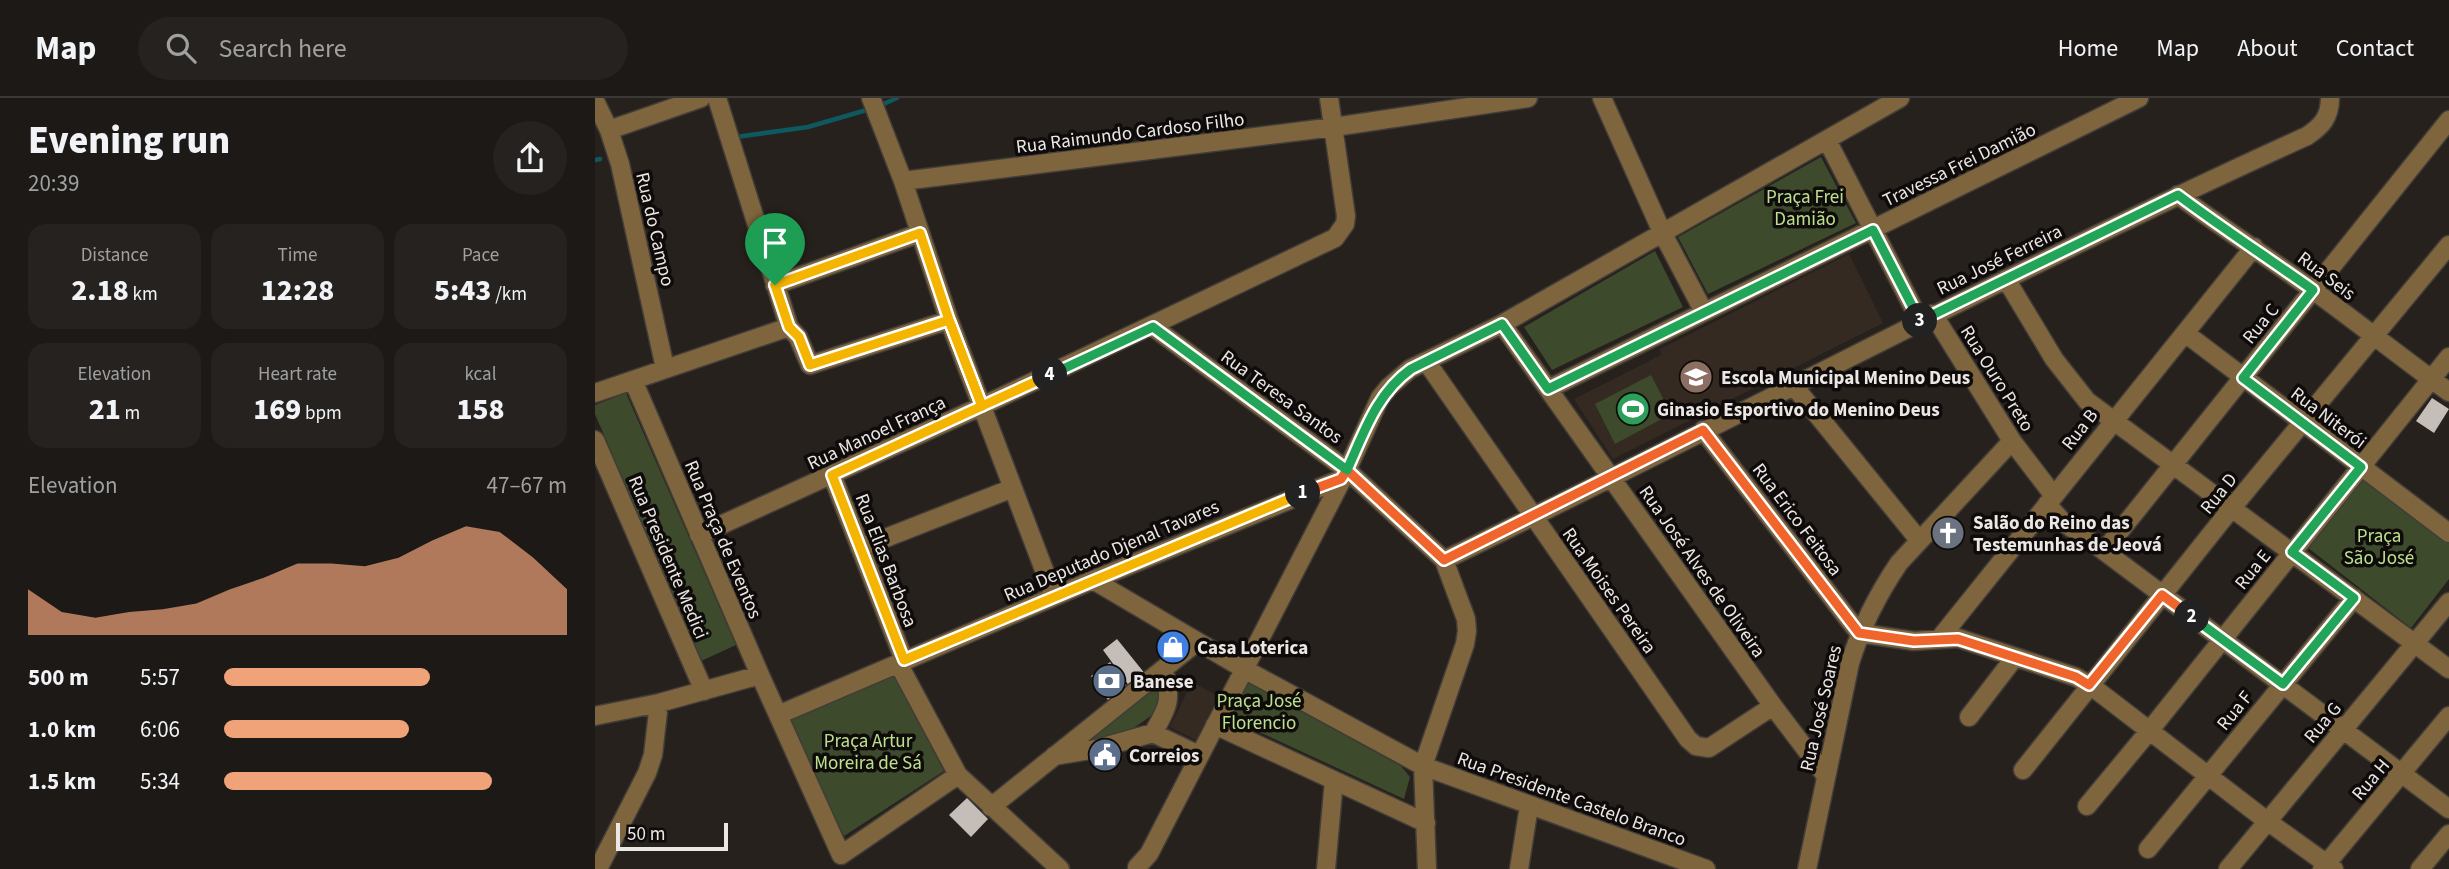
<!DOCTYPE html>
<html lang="en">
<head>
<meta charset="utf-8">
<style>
	:root { --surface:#1d1916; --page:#25221f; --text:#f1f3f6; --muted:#a0a0a1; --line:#3b3835; --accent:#f0a279 }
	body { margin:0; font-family:"Source Sans 3",sans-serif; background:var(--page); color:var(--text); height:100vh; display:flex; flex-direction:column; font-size:26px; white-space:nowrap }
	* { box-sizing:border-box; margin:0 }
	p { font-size:23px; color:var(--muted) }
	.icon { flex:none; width:38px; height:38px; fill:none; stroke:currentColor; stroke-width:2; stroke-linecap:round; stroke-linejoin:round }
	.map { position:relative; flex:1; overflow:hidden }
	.side { display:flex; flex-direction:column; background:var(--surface); width:595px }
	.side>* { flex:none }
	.scale { position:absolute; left:21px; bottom:18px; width:112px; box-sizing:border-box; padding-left:7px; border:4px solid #ebe7e4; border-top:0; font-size:19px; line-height:24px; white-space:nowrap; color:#ebe7e4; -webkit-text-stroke:5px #0e0b0a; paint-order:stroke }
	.pin { position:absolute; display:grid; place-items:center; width:60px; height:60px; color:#fff; margin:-72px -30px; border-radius:50% 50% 50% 0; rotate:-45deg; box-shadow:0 0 7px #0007 }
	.pin .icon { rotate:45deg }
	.km { position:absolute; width:35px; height:35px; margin:-18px; border-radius:50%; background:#222; color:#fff; font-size:19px; line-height:35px; text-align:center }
	.round { display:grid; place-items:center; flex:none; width:74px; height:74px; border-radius:37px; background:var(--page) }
	.overview { display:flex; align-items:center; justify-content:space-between; height:119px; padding:0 28px }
	h1 { font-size:38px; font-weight:800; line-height:52px }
	.stats { display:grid; grid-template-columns:repeat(3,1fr); gap:10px; height:119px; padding:7px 28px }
	.stats div { display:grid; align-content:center; border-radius:18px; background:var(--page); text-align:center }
	.stats b { font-size:30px; font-weight:800 }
	.stats small { font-size:19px; font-weight:400 }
	.stats p { font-size:19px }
	.chart { height:196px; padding:14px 28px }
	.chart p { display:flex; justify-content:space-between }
	.chart svg { width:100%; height:126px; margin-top:7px; fill:var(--accent); opacity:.7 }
	ul { padding:0 28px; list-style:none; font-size:23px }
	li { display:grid; grid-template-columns:112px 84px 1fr; align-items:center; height:52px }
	li i { height:18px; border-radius:9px; background:var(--accent) }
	header { display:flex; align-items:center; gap:42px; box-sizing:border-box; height:98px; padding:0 35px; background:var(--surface); border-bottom:2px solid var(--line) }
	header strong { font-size:33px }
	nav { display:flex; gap:38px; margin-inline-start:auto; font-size:24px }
	.search { width:490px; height:63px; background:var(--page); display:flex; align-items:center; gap:18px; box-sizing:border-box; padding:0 24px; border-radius:38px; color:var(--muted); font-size:26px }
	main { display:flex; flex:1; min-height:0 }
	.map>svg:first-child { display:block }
</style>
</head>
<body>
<header>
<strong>Map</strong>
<div class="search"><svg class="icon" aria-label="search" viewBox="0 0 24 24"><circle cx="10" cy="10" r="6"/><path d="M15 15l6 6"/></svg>Search here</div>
<nav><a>Home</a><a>Map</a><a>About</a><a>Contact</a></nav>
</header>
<main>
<section class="side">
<div class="overview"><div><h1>Evening run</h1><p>20:39</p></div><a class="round"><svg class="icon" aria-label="share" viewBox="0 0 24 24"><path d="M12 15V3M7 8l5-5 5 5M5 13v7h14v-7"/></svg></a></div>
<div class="stats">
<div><p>Distance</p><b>2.18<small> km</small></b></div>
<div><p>Time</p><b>12:28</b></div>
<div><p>Pace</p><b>5:43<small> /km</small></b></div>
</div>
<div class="stats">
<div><p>Elevation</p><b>21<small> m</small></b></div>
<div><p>Heart rate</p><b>169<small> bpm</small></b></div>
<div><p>kcal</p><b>158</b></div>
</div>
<div class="chart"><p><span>Elevation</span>47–67 m</p>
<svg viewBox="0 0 160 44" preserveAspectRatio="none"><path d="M0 44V28L10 36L20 38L30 36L40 35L50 33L60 28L70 24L80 19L90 19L100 20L110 17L120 11L130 6L140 8L150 17L160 28V44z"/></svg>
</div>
<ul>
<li><b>500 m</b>5:57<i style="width:60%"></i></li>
<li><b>1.0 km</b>6:06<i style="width:54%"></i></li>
<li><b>1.5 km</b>5:34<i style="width:78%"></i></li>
</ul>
</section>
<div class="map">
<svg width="1854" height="771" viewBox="0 0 1854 771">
	<rect width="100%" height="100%" fill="#27211d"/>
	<!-- built -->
	<path fill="#352a22" d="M1254,156l34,69 -270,136 -39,-60 87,-44 -1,-6z
		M597,584l26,14 -22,44 -26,-13z"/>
	<!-- green -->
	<path fill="#3d4a2c" d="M1226,59l35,66 -148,71 -30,-57z
		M1060,153l28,56 -131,63 -28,-43z
		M1056,277l20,39 -56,30 -20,-40z
		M31,295l110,252 -35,16 -106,-247v-9z
		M1768,377l86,67v37l-38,49 -104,-81z
		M298,576l51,97 -100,65 -55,-116z
		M650,583l156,85 9,11 -6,22 -175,-81z
		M562,585l5,16 -6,13 -33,24 -40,6z"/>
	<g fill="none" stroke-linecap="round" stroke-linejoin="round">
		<!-- stream -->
		<path stroke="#0e585f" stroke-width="4.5" d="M284,8l18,-8
			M141,39l72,-10 62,-18
			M0,62l5,-1"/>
	</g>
	<!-- building -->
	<path fill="#c5beb8" d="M1837,300l17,11 -15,24 -18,-12z
		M522,541l29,36 -16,12 -27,-37z
		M515,564l17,24 -19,14 -17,-24z
		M372,700l21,21 -17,18 -22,-22z"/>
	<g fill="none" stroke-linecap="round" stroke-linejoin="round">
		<defs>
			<path id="minor" d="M122,0l72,229 9,10 12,28 139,-45
				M276,0l32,83 46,139 105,276
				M1007,0l60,134 42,80
				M0,3l14,29 11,34 45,204
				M14,32l92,-32
				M1232,42l93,181
				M308,83l431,-54 194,-29
				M1583,97c43,32 88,61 132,93 47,34 92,70 139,104
				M1411,181l48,80 33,42 362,268
				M180,187l145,-52
				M1338,216l79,127 42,55
				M907,226l271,382 53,70
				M558,229l194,143 97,90 22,59 1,12 -2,13 -42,122 4,103
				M1590,235l264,200
				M831,263l262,378 8,7 13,2 64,-42
				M38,282l127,295 81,180
				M1198,287l126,155
				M953,291l591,-291
				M0,295l194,-66
				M1108,332l156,203 55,8 44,-3 118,39 14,8 177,136 67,48
				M0,342l109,251
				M237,377l72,185
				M1452,406l16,18 41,29 345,258
				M104,437l283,-129 353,-168 10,-14 1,-8 -17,-118
				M265,450l153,-60
				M1509,453l345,-431
				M849,462c288,-139 571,-292 863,-424 15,-10 23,-19 23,-38
				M498,482l151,89 179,97 283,103
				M1345,540l314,-391
				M303,565l60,112 102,94
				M183,617l315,-135 248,-101
				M0,618l64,-13 101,-28
				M1374,619l46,-60
				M620,627l211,98
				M558,635c15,-25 20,-35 10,-64
				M459,658l42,-7 57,-16 46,22
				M1428,672l208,-261 218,-264
				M1492,708l63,-76 299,-373
				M396,709l206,-165
				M1553,751l206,-251
				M246,757l117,-80
				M542,769l12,-13 198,-384 33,-72 9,-11 21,-18 92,-45 398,-226
				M3,771l49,-96 6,-18 6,-52
				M731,771l8,-89
				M924,771l10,-63
				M1212,771l43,-206c11,-36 28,-69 49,-100l113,-122
				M1633,771l221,-267
				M1727,771l127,-153
				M1825,771l29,-35"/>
		</defs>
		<!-- minor casing -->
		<use href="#minor" stroke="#423d39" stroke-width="21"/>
		<!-- minor -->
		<use href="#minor" stroke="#7e653d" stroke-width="18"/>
	</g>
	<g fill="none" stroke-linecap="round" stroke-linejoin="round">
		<defs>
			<path id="split-1" d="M180,187l14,42 10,10 11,28 139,-45 33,86 -150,69 72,185 399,-167"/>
			<path id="split-2" d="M708,395l38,-14 6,-9 97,90 259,-130 156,203 55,8 44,-2 118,38 13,8 73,-90 30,22"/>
			<path id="split-3" d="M1325,223l258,-126c44,33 90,63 135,95l-70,88 118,89 -69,85 62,46 -71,86 -91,-67"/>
			<path id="split-4" d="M455,277l103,-48 194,143c17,-37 29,-76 64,-101l91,-45 46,65 325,-159 47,91"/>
			<path id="split-5" d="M180,187l145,-52 29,87 33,86 68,-31"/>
		</defs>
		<!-- split-1 casing -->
		<use href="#split-1" stroke="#fff" stroke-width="14"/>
		<!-- split-2 casing -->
		<use href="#split-2" stroke="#fff" stroke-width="14"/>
		<!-- split-3 casing -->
		<use href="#split-3" stroke="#fff" stroke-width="14"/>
		<!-- split-4 casing -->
		<use href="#split-4" stroke="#fff" stroke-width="14"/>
		<!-- split-5 casing -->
		<use href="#split-5" stroke="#fff" stroke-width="14"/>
		<!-- split-1 -->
		<use href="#split-1" stroke="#f5b400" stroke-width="9"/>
		<!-- split-2 -->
		<use href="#split-2" stroke="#f0652b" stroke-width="9"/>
		<!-- split-3 -->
		<use href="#split-3" stroke="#22a559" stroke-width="9"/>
		<!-- split-4 -->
		<use href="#split-4" stroke="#22a559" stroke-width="9"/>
		<!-- split-5 -->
		<use href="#split-5" stroke="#f5b400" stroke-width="9"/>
	</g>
	<!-- icons -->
	<defs>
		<symbol id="school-disc" viewBox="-11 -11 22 22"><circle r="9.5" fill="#8d6e63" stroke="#0e0b0a"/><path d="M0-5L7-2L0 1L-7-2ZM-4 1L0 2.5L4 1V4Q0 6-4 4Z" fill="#fff"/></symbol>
		<symbol id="stadium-disc" viewBox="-11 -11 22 22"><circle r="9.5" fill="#2e9e5b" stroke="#0e0b0a"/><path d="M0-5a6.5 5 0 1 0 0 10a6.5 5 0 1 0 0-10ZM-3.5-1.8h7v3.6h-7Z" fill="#fff"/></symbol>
		<symbol id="church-disc" viewBox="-11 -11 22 22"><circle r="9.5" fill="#6b7280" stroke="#0e0b0a"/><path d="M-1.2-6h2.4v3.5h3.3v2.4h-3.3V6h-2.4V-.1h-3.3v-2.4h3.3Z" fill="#fff"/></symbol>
		<symbol id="shop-disc" viewBox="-11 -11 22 22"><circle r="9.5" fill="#3f7fe0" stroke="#0e0b0a"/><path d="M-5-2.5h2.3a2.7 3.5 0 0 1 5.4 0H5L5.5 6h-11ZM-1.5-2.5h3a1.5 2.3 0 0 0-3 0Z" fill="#fff"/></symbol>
		<symbol id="bank-disc" viewBox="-11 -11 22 22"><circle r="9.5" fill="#5c6f8a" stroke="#0e0b0a"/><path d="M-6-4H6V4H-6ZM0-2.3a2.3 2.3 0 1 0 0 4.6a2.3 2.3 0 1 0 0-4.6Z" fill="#fff"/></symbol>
		<symbol id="civic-disc" viewBox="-11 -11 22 22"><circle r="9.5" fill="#5c6f8a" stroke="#0e0b0a"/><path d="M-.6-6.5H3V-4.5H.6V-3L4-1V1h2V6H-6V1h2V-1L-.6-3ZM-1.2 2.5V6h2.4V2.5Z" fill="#fff"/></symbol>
	</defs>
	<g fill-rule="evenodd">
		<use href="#school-disc" x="1082" y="260" width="38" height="38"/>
		<use href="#stadium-disc" x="1019" y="292" width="38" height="38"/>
		<use href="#church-disc" x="1334" y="416" width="38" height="38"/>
		<use href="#shop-disc" x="559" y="530" width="38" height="38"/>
		<use href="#bank-disc" x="495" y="564" width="38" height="38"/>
		<use href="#civic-disc" x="491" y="638" width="38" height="38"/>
	</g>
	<g text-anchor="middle" stroke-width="7" stroke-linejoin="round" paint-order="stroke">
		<!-- street labels -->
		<g font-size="19" fill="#ebe7e4" stroke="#0e0b0a">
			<text transform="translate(535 34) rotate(-7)" y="7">Rua Raimundo Cardoso Filho</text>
			<text transform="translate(1364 66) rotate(-26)" y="7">Travessa Frei Damião</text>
			<text transform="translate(61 131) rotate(77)" y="7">Rua do Campo</text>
			<text transform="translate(1404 161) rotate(-26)" y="7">Rua José Ferreira</text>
			<text transform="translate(1732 177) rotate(37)" y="7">Rua Seis</text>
			<text transform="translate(1665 225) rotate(-51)" y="7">Rua C</text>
			<text transform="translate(1403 280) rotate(58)" y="7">Rua Ouro Preto</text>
			<text transform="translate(687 298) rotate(36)" y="7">Rua Teresa Santos</text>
			<text transform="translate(1734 319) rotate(37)" y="7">Rua Niterói</text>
			<text transform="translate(1484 331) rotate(-52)" y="7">Rua B</text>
			<text transform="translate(281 334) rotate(-25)" y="7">Rua Manoel França</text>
			<text transform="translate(1623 395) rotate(-51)" y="7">Rua D</text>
			<text transform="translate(1203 421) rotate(53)" y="7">Rua Erico Feitosa</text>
			<text transform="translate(129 441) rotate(67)" y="7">Rua Praça de Eventos</text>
			<text transform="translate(516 452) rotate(-23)" y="7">Rua Deputado Djenal Tavares</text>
			<text transform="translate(74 459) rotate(67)" y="7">Rua Presidente Medici</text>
			<text transform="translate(292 462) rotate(69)" y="7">Rua Elias Barbosa</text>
			<text transform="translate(1657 471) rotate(-51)" y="7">Rua E</text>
			<text transform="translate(1108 473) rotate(55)" y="7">Rua José Alves de Oliveira</text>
			<text transform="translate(1015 492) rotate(55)" y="7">Rua Moises Pereira</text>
			<text transform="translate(1225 610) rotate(-77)" y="7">Rua José Soares</text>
			<text transform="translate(1639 612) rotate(-51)" y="7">Rua F</text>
			<text transform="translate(1727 624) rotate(-50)" y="7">Rua G</text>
			<text transform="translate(1775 681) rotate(-50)" y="7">Rua H</text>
			<text transform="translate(977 700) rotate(20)" y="7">Rua Presidente Castelo Branco</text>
		</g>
		<!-- park labels -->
		<g font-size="19" fill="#bce08d" stroke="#0e0b0a">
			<text x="1210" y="105">Praça Frei<tspan x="1210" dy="22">Damião</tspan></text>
			<text x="1784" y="444">Praça<tspan x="1784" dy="22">São José</tspan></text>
			<text x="664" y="609">Praça José<tspan x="664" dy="22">Florencio</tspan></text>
			<text x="273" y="649">Praça Artur<tspan x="273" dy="22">Moreira de Sá</tspan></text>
		</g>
		<!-- poi labels -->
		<g font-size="19" font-weight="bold" fill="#ebe7e4" stroke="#0e0b0a" text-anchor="start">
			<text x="1126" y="286">Escola Municipal Menino Deus</text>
			<text x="1062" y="318">Ginasio Esportivo do Menino Deus</text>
			<text x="1378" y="431">Salão do Reino das<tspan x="1378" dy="22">Testemunhas de Jeová</tspan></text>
			<text x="602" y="556">Casa Loterica</text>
			<text x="538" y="590">Banese</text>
			<text x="534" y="664">Correios</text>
		</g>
	</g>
</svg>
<div class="scale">50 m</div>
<div class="pin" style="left:180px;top:187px;background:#1e9e55"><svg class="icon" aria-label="arrive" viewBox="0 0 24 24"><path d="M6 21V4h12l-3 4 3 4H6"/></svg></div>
<b class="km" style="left:708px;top:395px">1</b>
<b class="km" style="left:1597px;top:519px">2</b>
<b class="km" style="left:1325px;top:223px">3</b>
<b class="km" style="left:455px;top:277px">4</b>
</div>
</main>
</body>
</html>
